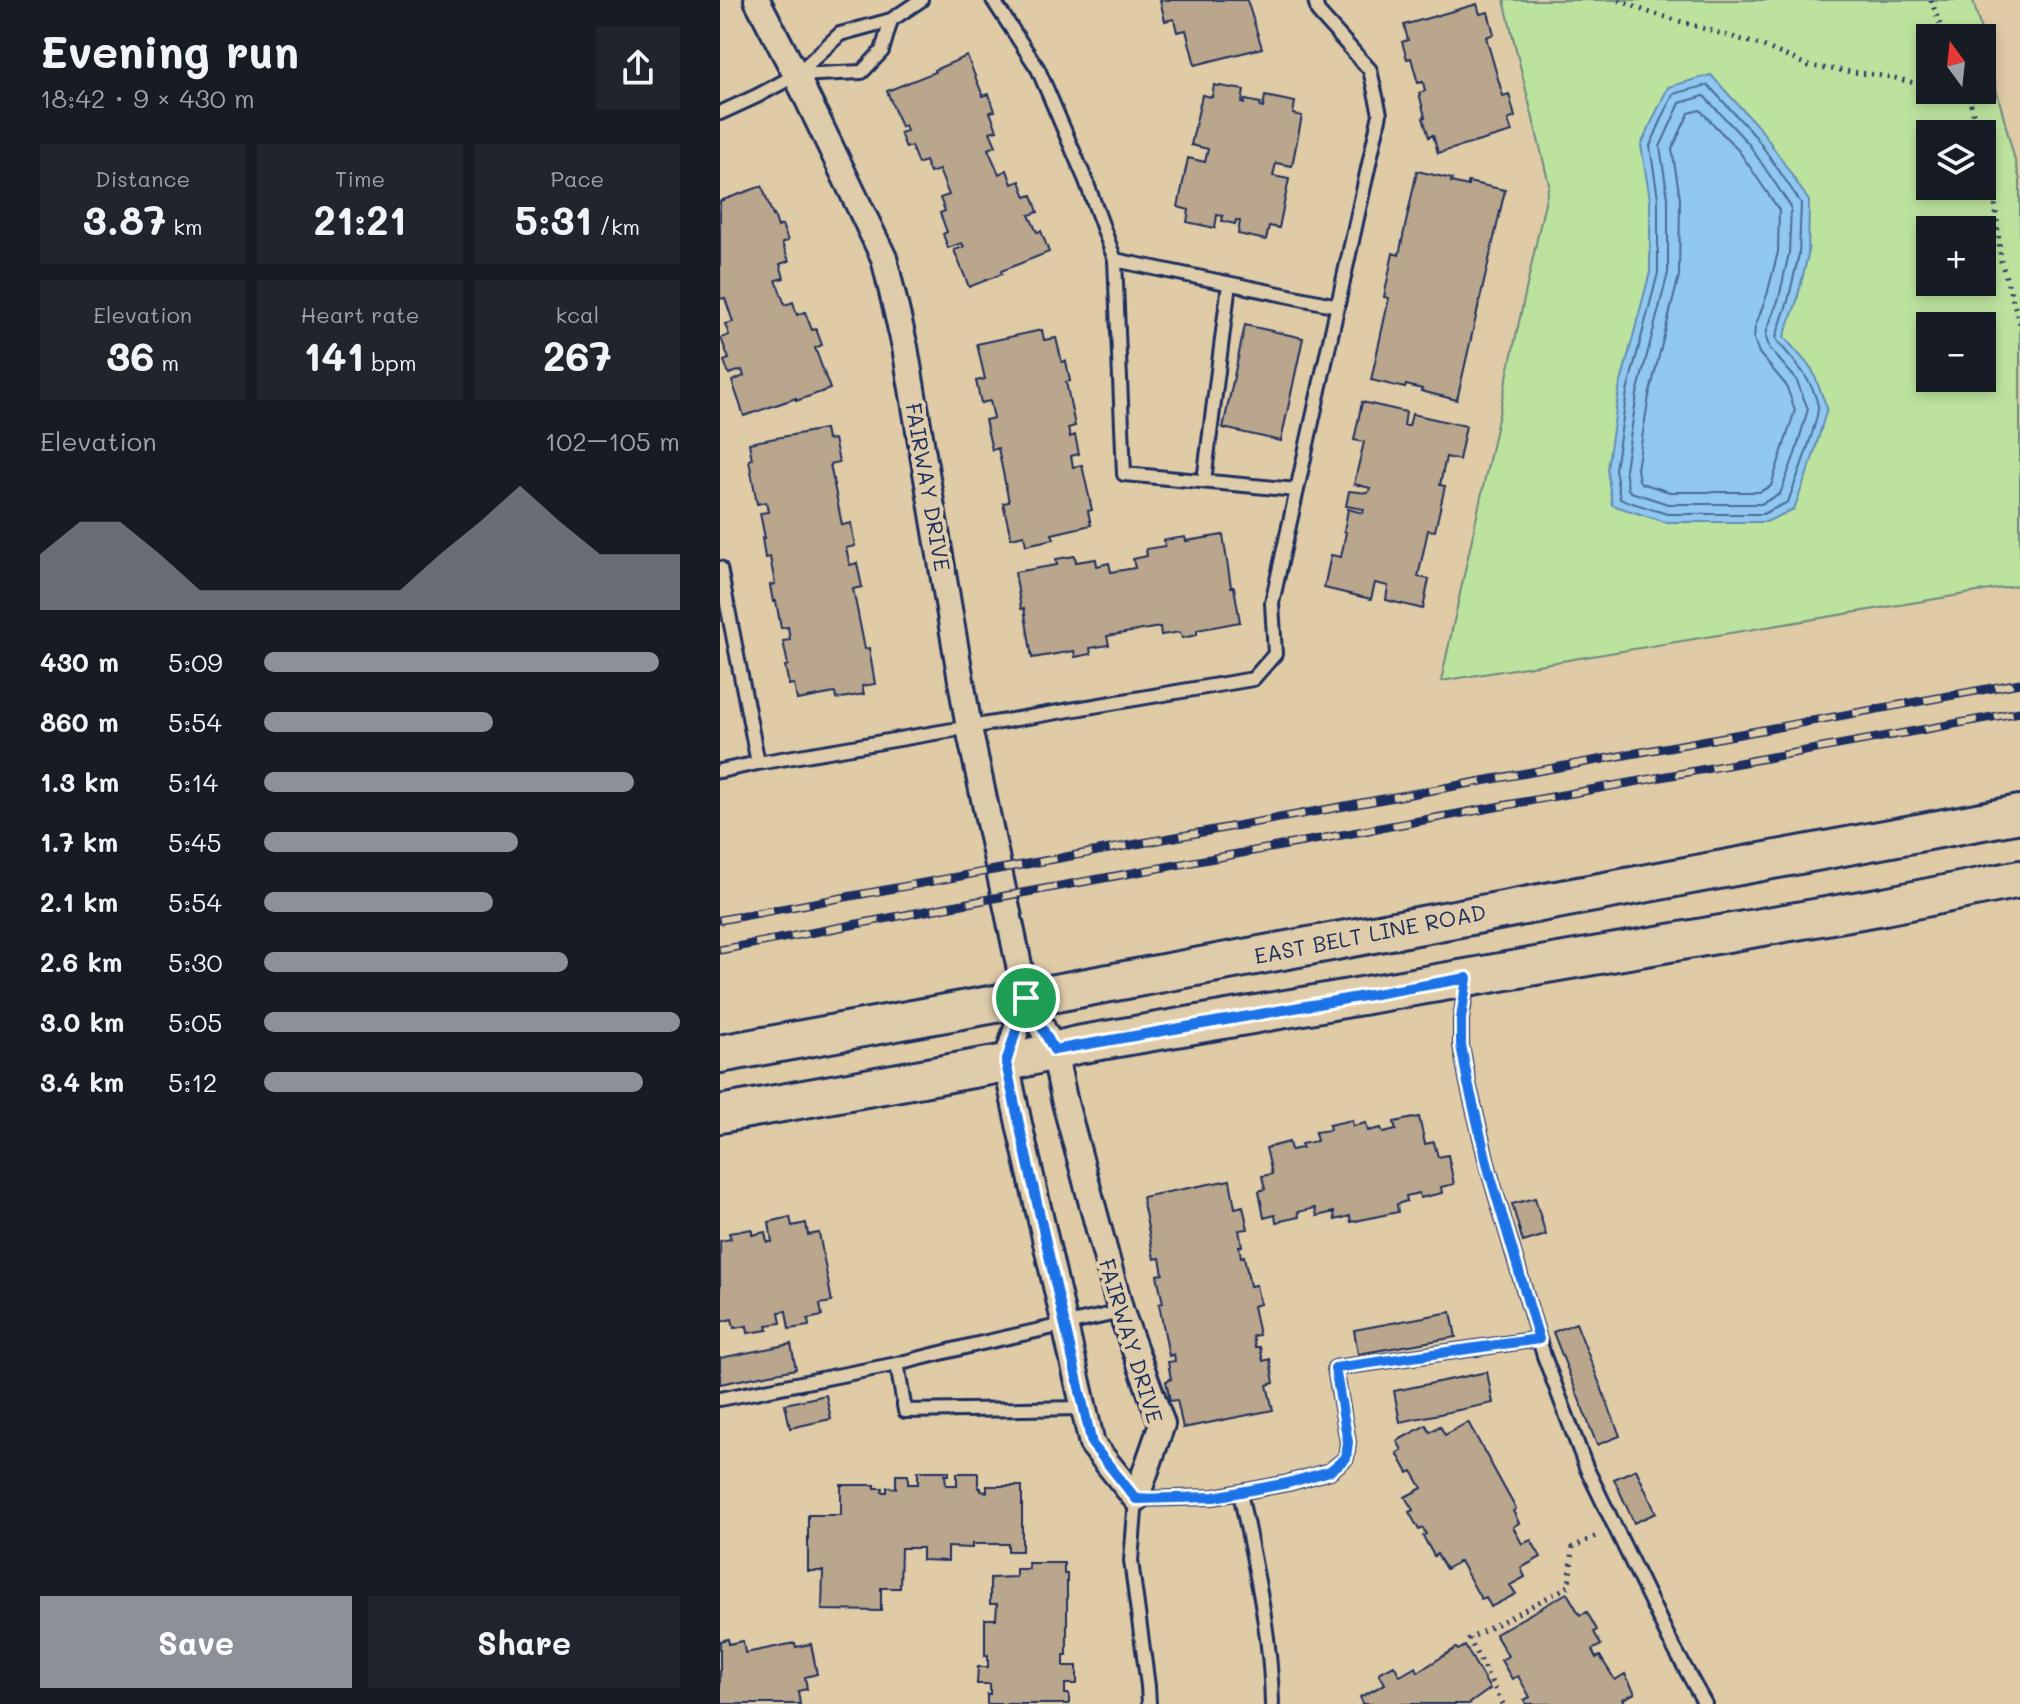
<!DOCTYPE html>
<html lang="en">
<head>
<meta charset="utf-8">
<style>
	:root { --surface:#171b24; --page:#20242c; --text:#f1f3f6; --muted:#9ea1a6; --accent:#8c9099 }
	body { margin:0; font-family:Mali,sans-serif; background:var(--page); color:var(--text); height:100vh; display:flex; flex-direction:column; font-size:30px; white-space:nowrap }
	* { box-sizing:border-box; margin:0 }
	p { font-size:26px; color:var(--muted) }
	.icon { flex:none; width:44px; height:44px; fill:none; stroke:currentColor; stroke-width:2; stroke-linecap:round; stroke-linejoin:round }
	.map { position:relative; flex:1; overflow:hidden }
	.panel { display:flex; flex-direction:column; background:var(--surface); width:720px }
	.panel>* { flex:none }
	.needle { width:52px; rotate:345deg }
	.buttons { position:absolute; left:1196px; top:24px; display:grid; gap:16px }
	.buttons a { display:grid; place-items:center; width:80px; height:80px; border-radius:0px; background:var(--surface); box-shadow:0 4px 12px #0003; font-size:40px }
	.pin { position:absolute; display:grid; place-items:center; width:68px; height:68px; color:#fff; margin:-34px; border:4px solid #fff; border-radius:50%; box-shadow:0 2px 8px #0007 }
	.round { display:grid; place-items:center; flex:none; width:84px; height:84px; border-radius:0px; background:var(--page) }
	.summary { display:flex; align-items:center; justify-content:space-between; height:136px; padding:0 40px }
	h1 { font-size:44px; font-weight:800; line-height:60px }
	.metrics { display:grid; grid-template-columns:repeat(3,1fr); gap:12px; height:136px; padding:8px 40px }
	.metrics div { display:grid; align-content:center; border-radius:0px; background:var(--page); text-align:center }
	.metrics b { font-size:40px; font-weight:800 }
	.metrics small { font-size:22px; font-weight:400 }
	.metrics p { font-size:22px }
	.chart { height:224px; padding:16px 40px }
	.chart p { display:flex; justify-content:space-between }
	.chart svg { width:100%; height:144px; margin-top:8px; fill:var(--accent); opacity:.7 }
	.primary-button { display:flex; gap:16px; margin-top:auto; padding:16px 40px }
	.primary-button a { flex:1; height:92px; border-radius:0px; background:var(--accent); color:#fff; font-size:32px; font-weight:800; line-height:92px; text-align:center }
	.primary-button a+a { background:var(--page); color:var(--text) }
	ul { padding:0 40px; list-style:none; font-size:26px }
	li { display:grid; grid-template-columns:128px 96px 1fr; align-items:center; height:60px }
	li i { height:20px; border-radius:10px; background:var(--accent) }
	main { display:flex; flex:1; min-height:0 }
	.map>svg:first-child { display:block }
</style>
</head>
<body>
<main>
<section class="panel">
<div class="summary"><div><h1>Evening run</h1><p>18:42 · 9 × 430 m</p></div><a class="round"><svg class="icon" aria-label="share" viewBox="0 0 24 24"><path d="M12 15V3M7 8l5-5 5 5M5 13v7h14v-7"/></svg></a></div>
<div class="metrics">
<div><p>Distance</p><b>3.87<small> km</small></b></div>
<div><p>Time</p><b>21:21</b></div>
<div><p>Pace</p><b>5:31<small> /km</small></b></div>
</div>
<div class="metrics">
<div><p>Elevation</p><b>36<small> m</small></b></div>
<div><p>Heart rate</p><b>141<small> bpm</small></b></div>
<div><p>kcal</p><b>267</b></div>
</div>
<div class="chart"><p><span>Elevation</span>102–105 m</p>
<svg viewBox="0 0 160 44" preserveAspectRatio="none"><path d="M0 44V27L10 17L20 17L30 27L40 38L50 38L60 38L70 38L80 38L90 38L100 27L110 17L120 6L130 17L140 27L150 27L160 27V44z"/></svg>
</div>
<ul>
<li><b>430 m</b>5:09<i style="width:95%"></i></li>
<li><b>860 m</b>5:54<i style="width:55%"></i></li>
<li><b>1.3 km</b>5:14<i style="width:89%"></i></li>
<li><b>1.7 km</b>5:45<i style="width:61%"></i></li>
<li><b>2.1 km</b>5:54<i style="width:55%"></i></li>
<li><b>2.6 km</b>5:30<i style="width:73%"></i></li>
<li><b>3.0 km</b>5:05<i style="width:100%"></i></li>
<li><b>3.4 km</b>5:12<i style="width:91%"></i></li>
</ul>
<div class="primary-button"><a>Save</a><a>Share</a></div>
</section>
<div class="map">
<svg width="1300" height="1704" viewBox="0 0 1300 1704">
	<rect width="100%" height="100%" fill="#e0cba7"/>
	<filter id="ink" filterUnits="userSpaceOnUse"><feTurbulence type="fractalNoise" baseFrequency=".0125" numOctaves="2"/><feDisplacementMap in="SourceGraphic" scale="16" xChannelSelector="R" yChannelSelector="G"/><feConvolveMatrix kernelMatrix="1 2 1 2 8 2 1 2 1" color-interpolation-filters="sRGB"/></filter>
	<g filter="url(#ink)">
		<!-- green -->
		<path fill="#bce39e" stroke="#6c897e" stroke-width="2" fill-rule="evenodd" d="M784,0h469l47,180v405l-579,96 108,-497zM1210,38h52v52h-52zM1210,134h52v52h-52zM1210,230h52v52h-52zM1210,326h52v52h-52z"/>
		<!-- water -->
		<path fill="#91c8ef" stroke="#628bb5" stroke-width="2" d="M991,75l52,57 46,69 -1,54 -12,49 -12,33 28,32 15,39 -15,52 -18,49 -28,13h-101l-53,-17 -5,-36 12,-79 31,-118v-73l-9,-54 27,-58z"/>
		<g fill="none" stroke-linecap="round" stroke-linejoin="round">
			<!-- shore -->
			<path stroke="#4a6c98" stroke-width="2" d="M988,85l48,52 45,66 -2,51 -11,47 -12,36 2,5c16,19 35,38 40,64 2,13 -24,79 -30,96l-25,12h-96l-47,-15 -5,-30 12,-77 31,-119v-75l-8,-52 23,-52z
				M984,96l44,47 43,64 -2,46 -10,45 -12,32 -1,8 4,11 26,30 12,30 -13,45 -15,40 -19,10h-93l-37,-12 -3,-3 -3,-20 12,-75 31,-121v-75l-8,-51 20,-44z
				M980,110l39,41 40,59 -1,42 -11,43 -12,32 -1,12 5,14 27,32 9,25 -24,76 -12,6h-89l-29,-9 -2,-3 -2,-11 12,-73 30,-120 1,-78 -8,-49 17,-36z"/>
		</g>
		<!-- building -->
		<path fill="#b9a68c" stroke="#1b2f5e" stroke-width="2" d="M440,0h87l15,48 -67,17 -9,-35 -9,2 -3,-13 -9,2z
			M757,4l3,10 8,-2 6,22 -8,3 17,59 6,-2 6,23 -7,3 4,12 -74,21 -5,-18 -4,2 -6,-19 2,-1 -6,-24 6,-2 -2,-9 -5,1 -7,-25 -4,1 -5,-17 6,-2 -4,-15z
			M247,56l16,40 6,-2 6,17 -5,1 7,18 -7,2 6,14 -8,3 11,25 8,-4 5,14 8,-3 6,16 6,-2 6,17 -9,3 8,17 4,-1 8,21 -48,19 1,3 -33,13 -15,-37 10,-3 -2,-4 -14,5 -5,-14 4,-2 -7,-19 5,-2 -5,-13 9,-3 -10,-25 -9,3 -5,-12 -7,3 -7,-18 -5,2 -6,-15 7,-2 -2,-6 -4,2 -14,-36 48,-19 -1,-2z
			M494,85l30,5 -2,13 2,1 1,-4 16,3 -1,4 3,1 2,-12 30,6 -2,12 9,2 -10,50 -16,-3 -3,13 16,3 -10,49 -10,-2 -3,14 -28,-6 2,-13 -4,-1 -1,4 -13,-3 1,-5 -6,-1 -2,13 -28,-6 2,-12 -11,-3 10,-49 17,4 3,-13 -17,-4 11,-50 10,2z
			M697,171l35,8 -1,3 17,4v-4l37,8 -48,210 -36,-9 1,-2 -16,-4 -1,3 -34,-8 18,-82 -5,-1 9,-44 6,2z
			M42,186l11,30 1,-1 4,12 4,-2 6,16 -6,2 7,18 -9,3 4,14 -8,2 9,25 8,-3 4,13 8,-3 7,18 4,-1 6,16 -7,3 15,41 -34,12v-3l-52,18 -12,-35 12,-5 -2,-6 -13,4 -5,-13 5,-2 -8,-21 8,-3 -4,-11 8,-2 -8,-24 -5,1v-98z
			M525,325l58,13 -22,103 -58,-13z
			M322,330l2,10 12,-2 6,24 4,-1 4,20 -4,1 9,44 -7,2 2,9 5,-2 4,19 -8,2 2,11 9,-2 10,45 -4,1 3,14 -39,9 2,5 -28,6 -2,-10 -13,3 -8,-35 6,-1 -11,-54 -6,2 -7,-30 9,-2 -4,-17 -9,2 -5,-22 9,-2 -8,-35z
			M642,402l44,10 -2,14h5l3,-12 54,12 -7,34 -13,-3 -6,28 5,1 -10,45 -7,-1 -10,47 11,2 -6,30 -37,-9 2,-14 -13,-3 -4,16 -47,-11 7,-33 10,2 5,-25 -2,-1 4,-22 15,4 1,-4 -18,-3 3,-15 19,2 2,-5 -16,-4 10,-42 -10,-2z
			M105,429l2,11 7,-1 5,23 -9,2 12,61 9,-2 4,23 -9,2 4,17 7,-2 5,24 -9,2 12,60 4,-1 6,36 -13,2 2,8 -28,5 -1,-6 -38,7 -3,-16 -5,1 -4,-19 3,-1 -5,-24 7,-1 -2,-13 -7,1 -5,-27 -3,1 -3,-17 5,-1 -5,-27 -5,1 -3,-20h3l-5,-25 8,-1 -2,-10 -9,2 -8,-44 3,-1 -3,-16z
			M503,535l8,52h3l6,35 -43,8v5l-15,3 -2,-6 -19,3 -1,-8 -53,9 2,9 -19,3 1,6 -16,3 -1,-6 -42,7 -8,-50 -3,1 -6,-37 42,-7 -1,-6 19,-3 1,6 20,-3 1,7 12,-3 2,9 24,-4 -2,-9 14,-3 -1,-7 19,-3 -1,-6 21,-3 1,4z
			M699,1117l6,27 9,-2 4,15 10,-2 6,29 -13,3 1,6 -22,5 -1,-5 -13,3 1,5 -10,3 1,8 -47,10 -1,-6 -15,4 -1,-8 -17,4 -2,-8 -17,4 1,5 -23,5 -1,-7 -11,3 -5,-27 6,-2 -3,-13 10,-2 -6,-26 23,-6 2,8 11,-2 -1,-4 16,-3 -2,-9 15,-2 -1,-5 23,-5 1,6 13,-3 2,8 13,-3 2,5 13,-3 -2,-8z
			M510,1180l5,28 8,-2 5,23 -9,1 3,16h-3l2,11 3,-1 6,30 6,-1 4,19 -7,2 6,29 -6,1 2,11h5l3,14 7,-2 4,24 -7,2 6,25 -90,18 -6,-28 -7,1 -4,-20 5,-2 -3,-17 7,-1 -1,-7 -5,2 -10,-52 4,-1 -6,-28 6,-1 -3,-16 -6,1 -12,-62z
			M815,1198l11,37 -23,7 -11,-38z
			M70,1217l2,9 14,-3 2,12 11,-2 13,69 -12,2 2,12 -14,3 1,7 -20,3 -3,-18 -7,1 2,11 -14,2 1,5 -20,3 -1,-7 -13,2 -2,-9 -12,3v-81l11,-2 -2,-6 23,-4v6l13,-3 2,10h5l-3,-20z
			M731,1312l5,25 -98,17 -4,-24z
			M856,1323l44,113 -23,9 -44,-113z
			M71,1344l5,25 -76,15v-26z
			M767,1372l6,31 -93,19 -6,-31z
			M106,1395l5,24 -41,9 -5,-24z
			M748,1422l48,87 -3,2 6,12 -6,4 9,17 9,-4 10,17 -20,11 4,9 -15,8 6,9 -25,13 -5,-10 -5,2 -21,-38 -14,8 -9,-15 -3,2 -11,-20 3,-2 -3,-6 -4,2 -10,-18 4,-2 -8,-13 17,-9 -10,-17 -4,2 -11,-20 5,-3 -5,-9 29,-16 4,7 10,-6 5,9z
			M916,1469l20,44 -22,10 -20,-44z
			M198,1471h31v4h-4l1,10h11v-12h21v15h3v3l6,1v-6h35v65h-14v-7h-36v4l-24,-1v14l-26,-1v-12h-21l-1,40h-19v23l-59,-1 1,-39h-15v-56h33v-30h34v3h8l-1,4h5v-5l9,1v-13h12v9h10z
			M308,1563h36v11h3v81h-3v11h13v18h-12v10h4v10h-82v-10h3v-10h-13l1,-17h10v-12l-3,1v-37h11l1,-15h-7v-26l26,-1v-8h13z
			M847,1593l13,22 7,-3 10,18 -3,2 7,13 -9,5 4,8 4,-2 15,24 10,-6 10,19 -12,6 3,5h-100l-2,-4 6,-3 -12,-21 -6,3 -11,-19 7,-4 -13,-22z
			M8,1639l1,5 14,-3 2,12 50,-10 1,4 15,-3 6,30 -12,3 2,12 -9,2 2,13h-80v-63z
			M745,1646l25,43 -21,15h-108l2,-1 -3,-6 25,-13 -6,-11 15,-8 6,11 16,-9 2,5 38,-24 2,2z"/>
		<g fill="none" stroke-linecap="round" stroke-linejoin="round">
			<defs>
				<path id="service" d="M273,0l45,69 48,112 29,79
					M76,75l66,-3 20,-21 9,-31
					M0,113l37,-17 39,-21 44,-41 51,-14 30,-20
					M484,481l25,-197
					M577,490l-173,-16 -9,-214 223,46
					M0,568l38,195 -38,8
					M38,763l495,-84 22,-25 -3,-51 108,-489 -10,-44 -52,-58 -3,-12
					M747,981l-6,38v26l7,38 21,88 55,185 42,111 83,172 36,65
					M177,1364l8,47 178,-3
					M0,1399l177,-35 76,-19 148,-33
					M520,1492c14,70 31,140 32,212
					M429,1704l-1,-18 -17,-125 5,-62 78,-2 74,-14 42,-12 16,-13 2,-16 -13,-74 204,-29"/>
				<path id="minor" d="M37,0l39,75 88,183 21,89 64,381 57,270 28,52 10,49 57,213 41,112 -26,75
					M306,998l-20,65 13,61 73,320 44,55"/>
				<path id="primary" d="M0,1054l341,-62 959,-178
					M0,1114l286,-51 71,-18 807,-139 136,-27"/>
			</defs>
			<!-- service casing -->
			<use href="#service" stroke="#1b2f5e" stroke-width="18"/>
			<!-- minor casing -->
			<use href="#minor" stroke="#1b2f5e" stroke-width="30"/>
			<!-- primary casing -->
			<use href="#primary" stroke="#1b2f5e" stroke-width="42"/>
			<!-- path -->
			<path stroke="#1b2f5e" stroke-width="5" stroke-dasharray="2 6" stroke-linecap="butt" d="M899,0l26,11 118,35 46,20 82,11 39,10
				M1211,0l14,38
				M1224,90l25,6 -2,-6
				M1249,96l9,38
				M1262,150l13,53 6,58 19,63
				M783,1704l-34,-65 100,-53 4,-39 26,-12"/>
			<!-- service -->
			<use href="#service" stroke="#dfccaa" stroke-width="12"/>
			<!-- minor -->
			<use href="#minor" stroke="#dfccaa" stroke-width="24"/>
			<!-- primary -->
			<use href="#primary" stroke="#dfccaa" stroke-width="36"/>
			<defs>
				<path id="rail" d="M0,920l1300,-237
					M0,950l285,-54 1015,-184"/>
			</defs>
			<!-- rail casing -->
			<use href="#rail" stroke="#1b2f5e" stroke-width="9"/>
			<!-- rail -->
			<use href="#rail" stroke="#dfccaa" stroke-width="6" stroke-dasharray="18" stroke-linecap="butt"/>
		</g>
	</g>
	<g fill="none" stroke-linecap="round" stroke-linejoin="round" filter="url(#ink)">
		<defs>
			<path id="route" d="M747,978l-6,41v26l7,38 21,88 50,168 -204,29 13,74 -2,16 -16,13 -42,12 -74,14 -78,2 -44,-55 -73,-320 -13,-61 20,-65 28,52z"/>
		</defs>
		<!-- route casing -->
		<use href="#route" stroke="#fff" stroke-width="16"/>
		<!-- route -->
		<use href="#route" stroke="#1a73e8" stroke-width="10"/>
	</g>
	<g text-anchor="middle" stroke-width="8" stroke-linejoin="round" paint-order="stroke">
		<!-- street labels -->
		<g font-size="22" fill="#1b2f5e" stroke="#dfccaa">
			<text transform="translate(208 487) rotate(80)" y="8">FAIRWAY DRIVE</text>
			<text transform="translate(650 934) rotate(-11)" y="8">EAST BELT LINE ROAD</text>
			<text transform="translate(411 1341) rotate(73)" y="8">FAIRWAY DRIVE</text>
		</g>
	</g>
</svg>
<div class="buttons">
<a><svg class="needle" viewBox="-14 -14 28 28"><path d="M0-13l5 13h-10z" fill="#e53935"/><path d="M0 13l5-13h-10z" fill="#9ea1a6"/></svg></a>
<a><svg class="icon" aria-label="layers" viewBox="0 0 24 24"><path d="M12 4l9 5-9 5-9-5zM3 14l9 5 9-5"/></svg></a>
<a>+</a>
<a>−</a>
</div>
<div class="pin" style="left:306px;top:998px;background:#1e9e55"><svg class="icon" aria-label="arrive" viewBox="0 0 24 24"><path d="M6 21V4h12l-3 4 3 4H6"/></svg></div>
</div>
</main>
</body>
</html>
